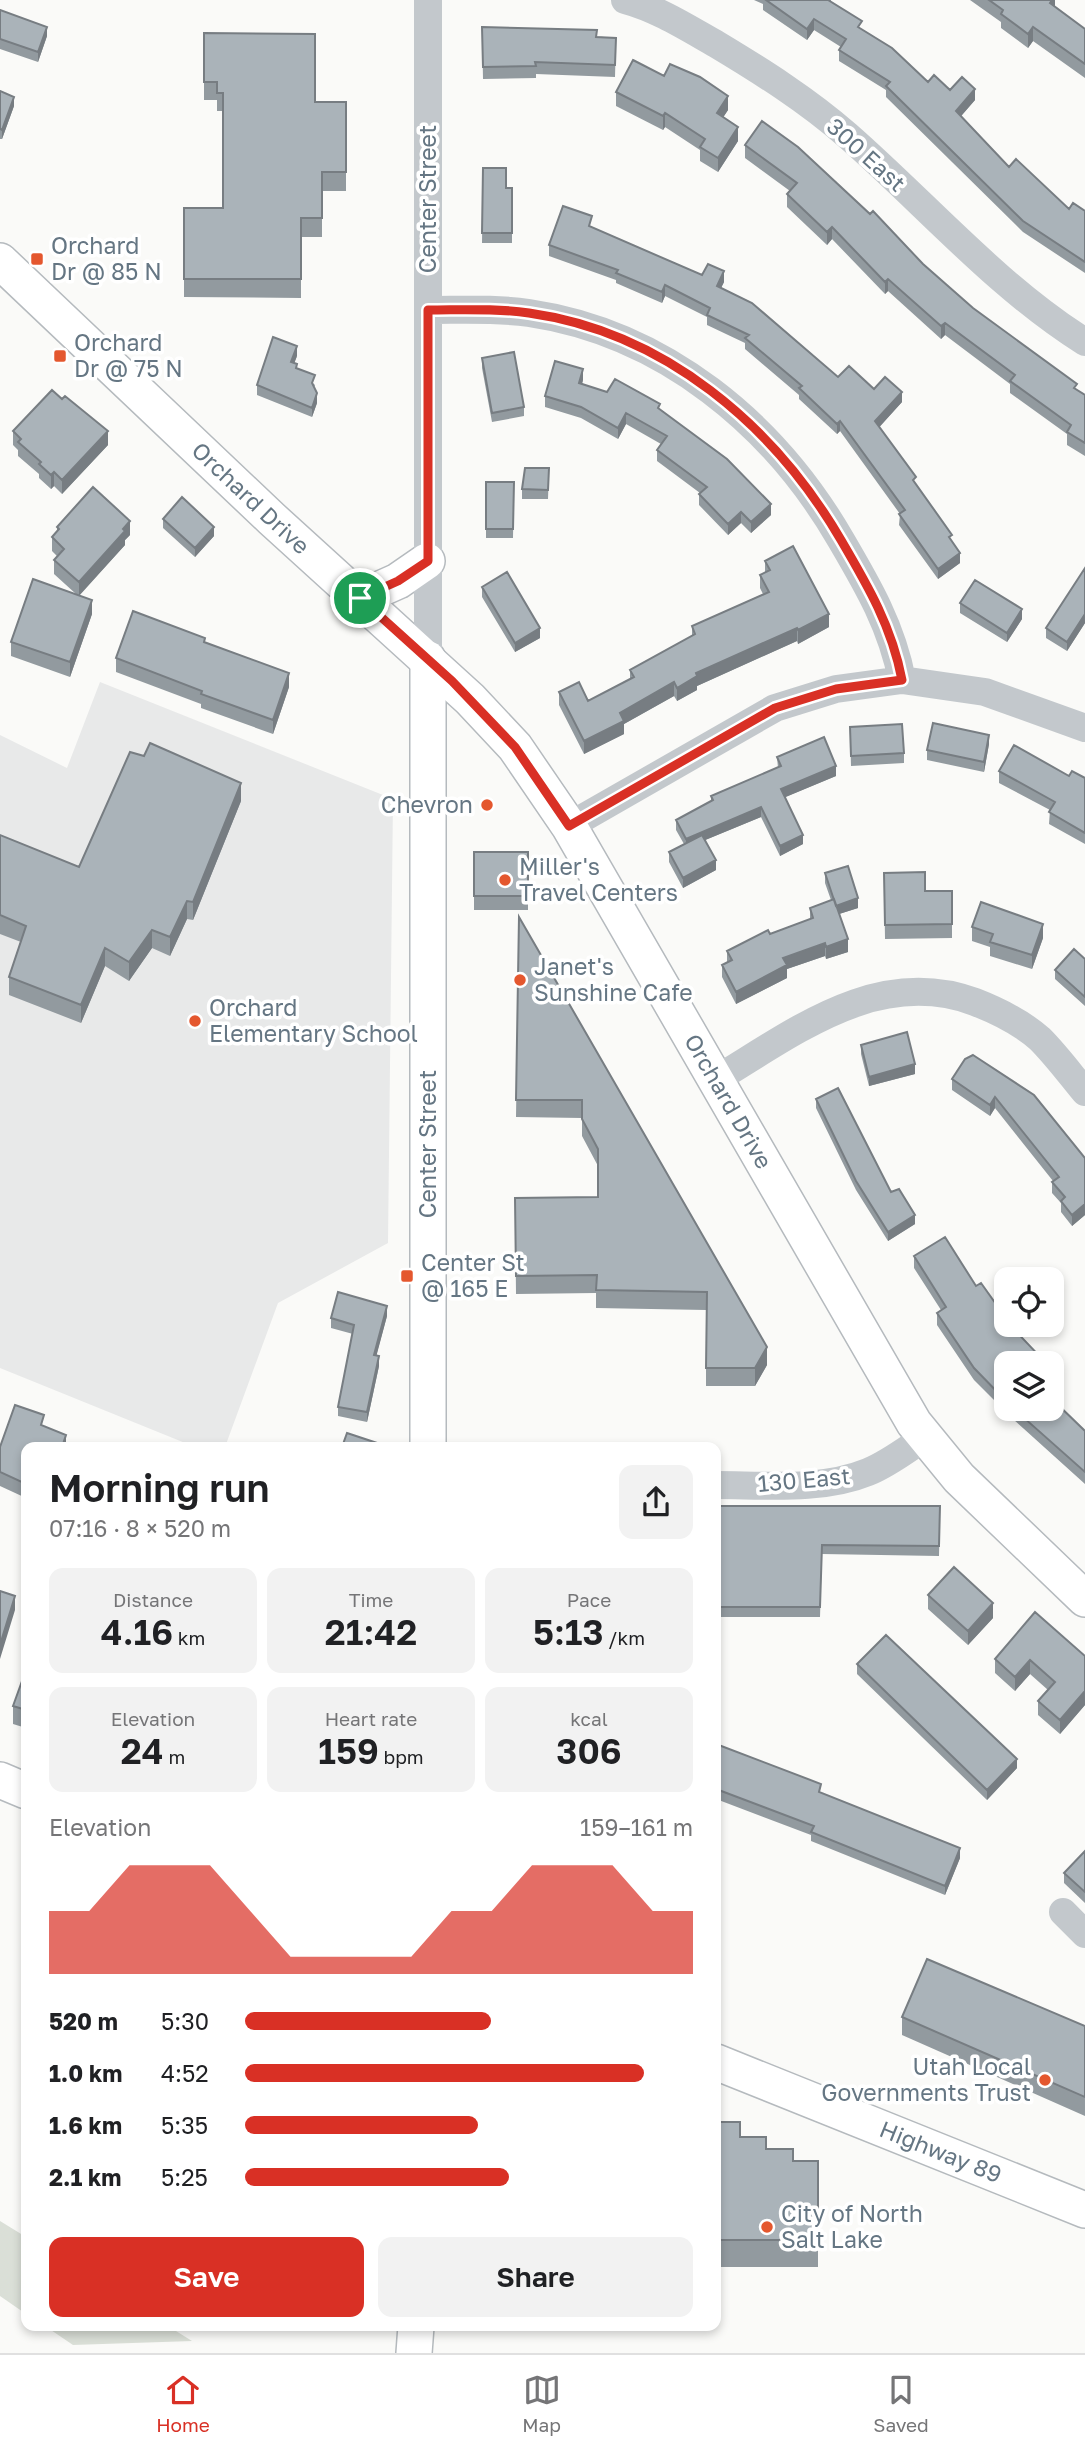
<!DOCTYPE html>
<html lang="en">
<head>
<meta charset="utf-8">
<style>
	:root { --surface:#fff; --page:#f2f2f2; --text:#202124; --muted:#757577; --line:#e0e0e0; --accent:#d93025 }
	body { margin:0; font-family:"Golos Text",sans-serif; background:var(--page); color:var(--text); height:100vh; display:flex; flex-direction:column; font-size:26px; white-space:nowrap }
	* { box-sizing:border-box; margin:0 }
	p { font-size:23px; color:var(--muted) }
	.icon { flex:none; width:38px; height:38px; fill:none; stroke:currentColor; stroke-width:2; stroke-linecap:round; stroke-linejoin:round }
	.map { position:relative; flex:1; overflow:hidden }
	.drawer { position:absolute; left:21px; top:1442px; width:700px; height:889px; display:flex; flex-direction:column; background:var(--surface); border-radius:14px; box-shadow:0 4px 10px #0003 }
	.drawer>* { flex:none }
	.controls { position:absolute; left:994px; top:1267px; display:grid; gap:14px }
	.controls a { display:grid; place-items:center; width:70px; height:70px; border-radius:14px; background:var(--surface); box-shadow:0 4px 10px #0003; font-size:35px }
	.pin { position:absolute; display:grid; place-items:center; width:60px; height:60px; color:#fff; margin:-30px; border:4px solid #fff; border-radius:50%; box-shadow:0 2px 7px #0007 }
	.round { display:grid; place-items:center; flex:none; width:74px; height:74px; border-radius:14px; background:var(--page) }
	.head { display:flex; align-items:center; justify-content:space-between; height:119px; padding:0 28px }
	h1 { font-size:38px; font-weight:600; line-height:52px }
	.figures { display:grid; grid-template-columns:repeat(3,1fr); gap:10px; height:119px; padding:7px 28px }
	.figures div { display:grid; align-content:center; border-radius:14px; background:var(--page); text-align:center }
	.figures b { font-size:35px; font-weight:600 }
	.figures small { font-size:19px; font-weight:400 }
	.figures p { font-size:19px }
	.chart { height:196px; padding:14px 28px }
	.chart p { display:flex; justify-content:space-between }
	.chart svg { width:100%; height:126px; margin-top:7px; fill:var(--accent); opacity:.7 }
	.button { display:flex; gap:14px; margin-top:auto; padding:14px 28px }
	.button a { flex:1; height:80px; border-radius:14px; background:var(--accent); color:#fff; font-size:28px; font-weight:600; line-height:80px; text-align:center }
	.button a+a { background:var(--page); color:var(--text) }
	ul { padding:0 28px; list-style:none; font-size:23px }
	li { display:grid; grid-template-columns:112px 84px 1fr; align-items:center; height:52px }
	li i { height:18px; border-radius:9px; background:var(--accent) }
	.tab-bar { display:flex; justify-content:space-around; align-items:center; height:98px; border-top:2px solid var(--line); background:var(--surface); font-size:19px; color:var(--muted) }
	.tab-bar a { display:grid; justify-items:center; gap:4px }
	.tab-bar .current { color:var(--accent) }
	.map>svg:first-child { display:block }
</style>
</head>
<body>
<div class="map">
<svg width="1085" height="2353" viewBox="0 0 1085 2353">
	<rect width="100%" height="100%" fill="#fafaf8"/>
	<!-- built -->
	<path fill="#e8e9e9" d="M100,682l293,117 -5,444 -110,60 -53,144h-30l-195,-79v-633l67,33z"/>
	<!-- green -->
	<path fill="#dadfd7" d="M0,2221l26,16v77l-26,-18z
		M45,2326h123l24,15 -119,4z"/>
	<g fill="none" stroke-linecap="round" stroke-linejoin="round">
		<defs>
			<g id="major">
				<path id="s1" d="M0,261l272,258 198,180 45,48 54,79 345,597 45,55 126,121"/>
				<path d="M360,598l38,-17 29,-20"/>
				<path d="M428,659v788"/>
				<path d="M0,1780l26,11"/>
				<path id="s2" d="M716,2062l369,148"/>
				<path d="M414,2353l2,-27"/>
			</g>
		</defs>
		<!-- major casing -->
		<use href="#major" stroke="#b5babe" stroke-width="38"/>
		<!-- minor -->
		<path stroke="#c3c8cc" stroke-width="28" d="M625,0c33,9 61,27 91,44 45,27 91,56 131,91 80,70 148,150 238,207
			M428,310c33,0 68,-2 101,3 135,20 245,111 312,227 27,46 51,87 61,140l83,12 100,36
			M428,659v-659
			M569,826l206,-118 61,-19 66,-9
			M715,1080c80,-48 163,-114 260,-78 23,9 46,20 65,37 16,16 30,35 45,53
			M716,1485c48,0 106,6 152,-13 20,-8 38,-22 56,-34
			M1063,1912l22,22"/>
		<!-- major -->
		<use href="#major" stroke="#fff" stroke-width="35"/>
	</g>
	<!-- wall -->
	<path fill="#929a9f" d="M754,0h77v2l31,28 66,52 47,18 -14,16 48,51 60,42 16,2v62l-62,-41 -137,-135v-7l-47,-29v-11l2,-3 -27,-17 -7,10 -44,-30v-6z
		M970,0h85v7l30,22v49l-52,-37 -5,7 -27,-20v-6z
		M0,10l47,26 -9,26 -38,-13z
		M482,27l134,11 -1,39 -79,-3v4l-53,1z
		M204,33l111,69h31v89h-24v46h-21v61l-117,-1v-89h39v-97h-6v-11h-13z
		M0,91l14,15 -12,33h-2z
		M616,92l112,18 -5,7 15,24 -20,31 -18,-11v-11l-35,-23 -2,3 -47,-24z
		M745,145l178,119 50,44 104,82 8,5v61l-18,-11v-11l-57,-41v-9l-65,-49 -4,4 -53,-48 -3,3 -53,-55 -5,6 -40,-38v-13l3,-3 -45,-33z
		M483,168l23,20h6v55h-30z
		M592,227l110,48 22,7 -3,6 117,89 36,12 28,13 -23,25 73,115 8,21 -22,16 -39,-54 1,-11 -60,-83 -3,3 -38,-35v-4l-54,-46v-6l-38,-18v-8l-42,-21 -3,7 -46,-20v-3l-67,-24v-11z
		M297,356l-3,7 3,6 18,16 -1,2 3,16 -5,14 -55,-22v-10z
		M482,358l42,49v9l-32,6 -10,-54z
		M583,380l-1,4 78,25 111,106 -20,18 -10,-10 -13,12 -29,-30v-11l1,-1 -43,-32v-11l4,-6 -35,-20 -8,15 -37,-21 -36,-11v-11z
		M13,431l95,14 -46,49 -8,-8 -3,3 -12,-11v-4l-21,-18v-6l-5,-5z
		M549,468l-1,31h-26v-10z
		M486,482h28l-1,56h-27z
		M163,519l51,17 -19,21 -32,-29z
		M57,527l73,8 -5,5v5l-46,50 13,19 -22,63 -59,-21v-14l65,-48 -22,-20v-14l3,-4 -5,-5v-14l5,-5z
		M765,561l64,66 -31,17 -1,-3 -100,45v4l-20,11 -3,-5 -50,28v10l-40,20 -25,-49v-13l29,9 42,-21v-10l62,-34v-10l71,-32 -3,-6v-13l5,-3z
		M1085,568v55l-18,28 -21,-13v-10z
		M482,587l58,51 -25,14 -33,-55z
		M960,603l62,16 -15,23 -47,-29z
		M205,643l84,44 -16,47 -72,-26v-4l-85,-32v-14z
		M850,727l54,26v10l-53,3z
		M989,744l-5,28 -57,-12v-10z
		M777,757l59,19 -51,21 18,47 -23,12 -19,-39 -56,23 11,30 -33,18 -14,-26v-10l15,-8 -8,-14v-10l35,-19v-5l67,-28z
		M999,771l86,7v66l-36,-20 1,-14 -51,-27z
		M241,801l-48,119 -6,-1 -17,37 -18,-8 -23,33 -24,-15 -24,57 -72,-28v-18l12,-35 -21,-8v-99l79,32z
		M474,852h54v58h-54z
		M825,873l33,35 -19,6 9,38 -22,7 -1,-3 -38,13v9l-51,26 -14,-27v-12l5,-2v-12l43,-17 40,-14v-12l21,-8 -6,-17z
		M884,873l41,18h27v47l-67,1z
		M519,917l248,448 -12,21h-49v-76l-110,-2v-15l-80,1 -1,-96 83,-1v-31l-16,-30v-18l-66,-1z
		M972,927l71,11 -11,31 -42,-13v-9l-18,-6z
		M1085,959v47l-30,-27v-9z
		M861,1045l54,29 -46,12 -8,-32z
		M965,1059l120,99v57l-13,11 -11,-14v-9l-9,-10v-11l1,-1 -58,-73 -5,8 -38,-26v-11z
		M816,1099l75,93 24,32 -27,17 -32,-51 -40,-82z
		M914,1256l62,30 30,39h18l-8,7 -10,31v46h46l33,22v53l-71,-64 -40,-40 -37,-55v-12l4,-3 -27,-42z
		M387,1316l-11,40 3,10 -12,56 -29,-6v-9l15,-73 -22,-6v-10z
		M44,1427l22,20h-40v51l-26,-12v-39z
		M716,1506h224l-1,50 -117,-2 -2,63h-104z
		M928,1595l65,23 -25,27 -40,-36z
		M1085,1656v49l-25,29 -22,-19v-14l10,-11 -18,-16 -15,17 -20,-18v-14z
		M857,1664l160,104 -30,32 -130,-126z
		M26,1670v58l-13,-4v-18z
		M716,1744l244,114 -15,37 -134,-54v-6l-95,-36z
		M1085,1851v52l-21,-20v-10z
		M902,2017l183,9v90l-183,-81z
		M716,2113l1,9 23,15 26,12 27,12h25v106h-102z"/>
	<!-- shaded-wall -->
	<path fill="#777d82" d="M1052,0h3v10l-5,-7z
		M814,19v11l-7,10v-11z
		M47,27v9l-9,26v-10z
		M1033,27v14l-5,7v-14z
		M975,89v11l-19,22v-11z
		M728,96v14l-11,17v-14z
		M14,97v9l-12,33v-9z
		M665,113v14l-2,3v-14z
		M738,127v14l-20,31v-14z
		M832,227v12l-5,6v-13z
		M724,271v11l-7,14v-10z
		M888,279v12l-3,3v-12z
		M665,285v11l-3,7v-11z
		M945,323v12l-4,4v-13z
		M297,346v10l-6,16v-10z
		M583,369v11l-4,14v-11z
		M902,392v10l-27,30v-11z
		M317,393v10l-5,14v-9z
		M626,413v11l-8,15v-11z
		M840,421v10l-3,3v-10z
		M108,431v14l-46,49v-14z
		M54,472v14l-3,3v-14z
		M771,504v11l-20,18v-11z
		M741,512v11l-13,12v-11z
		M130,521v14l-5,5v5l-46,51v-14z
		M214,527v9l-19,21v-9z
		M960,553v10l-22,16v-10z
		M92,600v14l-22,63v-15z
		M1022,609v10l-15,23v-9z
		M829,614v13l-31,17v-14z
		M1085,614v9l-18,28v-9z
		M540,628v10l-25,14v-9z
		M797,628v13l-100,45v4l-20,11v-13l19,-15z
		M289,673v14l-16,47v-14z
		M674,682v14l-50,28v10l-40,20v-13l36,-28z
		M989,735v9l-5,28v-10z
		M836,766v10l-55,23v-10z
		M241,783v18l-48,119v-18z
		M761,807v10l-75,31v-9z
		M803,835v9l-23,12v-10z
		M716,860v10l-33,18v-10z
		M858,898v10l-22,7v-9z
		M187,901v18l-17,37v-19z
		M1043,924v14l-11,31v-14z
		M152,930v18l-23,33v-19z
		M848,939v13l-22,7v-12z
		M825,943v13l-38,13v9l-51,26v-12l47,-34z
		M105,948v18l-24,57v-18z
		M915,1064v10l-46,12v-9z
		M995,1097v11l-5,8v-11z
		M1085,1204v11l-13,11v-11z
		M915,1215v9l-27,17v-9z
		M387,1306v10l-13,49v-10z
		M1010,1325h14l-14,12z
		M767,1347v18l-12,21v-18z
		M379,1356v10l-12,56v-10z
		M66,1435v12h-4z
		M15,1596v14l-15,49v-14z
		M993,1603v15l-25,27v-14z
		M1030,1660v14l-15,17v-14z
		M1085,1691v14l-25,29v-14z
		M1017,1759v9l-30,32v-10z
		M960,1848v10l-15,37v-9z"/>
	<!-- building -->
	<path fill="#aab3b9" stroke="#777d82" stroke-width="2" d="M766,0h62l34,21 -4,6 34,21 36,34 6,-7 16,15 12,-13 13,12 -19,22 53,56 7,-8 53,50 4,-6 12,8v51l-62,-41 -137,-135 4,-4 -51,-32 7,-11 -32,-20 -7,10z
		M989,0h63l-2,3 35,26v35l-52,-37 -5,7 -27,-20 2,-4z
		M0,10l47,17 -9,25 -38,-13z
		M482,27l115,3 -1,7 20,1 -1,27 -80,-3 1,4 -53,1z
		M204,33l111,1v68h31v70h-24v46h-21v61h-117v-71h39v-115h-6v-11h-13z
		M633,60l31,16 6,-12 30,13 28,19 -11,17 21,14 -20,31 -18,-11 5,-8 -40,-26 -2,3 -47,-24z
		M0,91l14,6 -12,33 -2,-1z
		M762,121l36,26 72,67 3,-3 50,53 50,44 104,76 -3,4 11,7v48l-18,-11 4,-7 -61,-44 5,-6 -70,-52 -4,3 -53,-47 -3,3 -53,-55 -5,5 -40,-38 10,-11 -52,-38z
		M483,168h23v20h6v45h-30z
		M563,206l29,10 -3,10 113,49 6,-11 16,7 -7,15 35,17 86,74 11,-11 25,23 11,-12 17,15 -27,29 41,56 -3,3 39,55 -3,2 11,16 -22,16 -39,-55 6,-4 -65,-89 -3,3 -38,-36 3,-2 -57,-48 4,-3 -42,-20 3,-7 -45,-23 -3,7 -46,-19 2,-3 -69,-25z
		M273,337l24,9 -6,16 6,2 -1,4 19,7 -3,8 5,10 -5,15 -55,-23z
		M514,352l10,55 -32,6 -10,-55z
		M555,361l28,8 -4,14 28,9 8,-13 45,25 -2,4 69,51 44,45 -20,18 -10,-10 -13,12 -29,-30 8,-7 -50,-37 10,-14 -41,-23 -8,15 -37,-21 -36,-11z
		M52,390l10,9 3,-3 43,35 -46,49 -8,-8 -3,3 -12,-11 2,-2 -23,-20 3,-3 -8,-8z
		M525,468h24l-1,22 -26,-1z
		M486,482h28l-1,47h-27z
		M93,487l37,34 -7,8 2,2 -46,51 -25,-22 10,-11 -12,-12 7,-8 -2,-2z
		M182,497l32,30 -19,21 -32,-29z
		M793,546l36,68 -31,16 -1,-2 -101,45 1,3 -20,12 -3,-6 -54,31 4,8 -40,20 -25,-49 20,-10 9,19 46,-24 -4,-7 65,-36 -3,-8 77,-34 -9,-17 10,-5 -5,-9z
		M1085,568v46l-18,28 -21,-14z
		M507,572l33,56 -25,15 -33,-56z
		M33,579l59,21 -22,62 -59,-20z
		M975,580l47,29 -15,24 -47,-30z
		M133,611l72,27 -1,4 85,31 -16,47 -72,-26 1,-3 -86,-33z
		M933,723l56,12 -5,27 -57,-12z
		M902,724l2,29 -53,3 -1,-29z
		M824,737l12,29 -55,23 22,46 -23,11 -19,-39 -75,32 -10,-19 37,-20 -2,-4 70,-30 -4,-9z
		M150,743l91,40 -48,119 -6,-1 -17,36 -18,-7 -23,32 -24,-14 -24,57 -72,-28 17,-51 -26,-11v-80l79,32 51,-115 14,4z
		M1014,745l55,31 3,-5 13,7v55l-36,-21 6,-10 -56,-31z
		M702,835l14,25 -33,18 -14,-26z
		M474,852h54v44h-54z
		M848,866l10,32 -22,8 -11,-33z
		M925,872v19h27v33l-67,1 -1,-52z
		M834,899l14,40 -22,8 -1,-4 -42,15 4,7 -51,27 -14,-27 10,-5 -5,-9 41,-21 2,4 43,-16 -3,-10z
		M981,902l62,22 -11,31 -42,-13 3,-8 -21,-7z
		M519,917l248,430 -12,21h-49l1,-76 -111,-2 1,-15 -81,1 -1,-78 83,-1v-48l-16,-30v-19h-66z
		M1074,949l11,10v38l-30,-27z
		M907,1032l8,32 -46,13 -8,-32z
		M973,1055l61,40 51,63v46l-13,11 -11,-14 4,-4 -13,-15 7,-5 -64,-80 -5,8 -38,-26 13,-20z
		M838,1088l53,104 8,-3 16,26 -27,17 -32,-51 -40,-82z
		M945,1237l31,49 5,-3 15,21 10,-9v30h4l36,38h-40v38l-32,-33 -37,-55 9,-6 -32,-51z
		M1031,1272l6,7h-13z
		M338,1292l49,14 -13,49 5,1 -12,56 -29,-5 16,-82 -23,-7z
		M1052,1399l33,32v41l-71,-63h38z
		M15,1405l29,10 -3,10 25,10 -4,12h-36v37l-26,-12v-25z
		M347,1433l33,11 -1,3h-37z
		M716,1506h224l-1,40 -117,-1 -2,62h-104z
		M954,1567l39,36 -25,28 -40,-36z
		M0,1591l15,5 -15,49z
		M1035,1612l50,44v35l-25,29 -22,-19 17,-19 -25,-22 -15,17 -20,-18z
		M886,1635l131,124 -30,31 -130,-126z
		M26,1670v40l-13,-4z
		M716,1744l105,40 -2,8 141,56 -15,38 -134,-54 3,-6 -98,-37z
		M1085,1851v41l-21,-19z
		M927,1959l158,67v71l-183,-80z
		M716,2113h1v9h23v15h26v12h27v12h25v79h-102z"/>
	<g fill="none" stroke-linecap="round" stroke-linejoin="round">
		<defs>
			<path id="route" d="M428,310c33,0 68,-2 101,3 135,19 245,112 312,227 27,46 51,87 61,140l-66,9 -61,19 -206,118 -54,-79 -63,-66 -92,-83 38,-17 30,-20z"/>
		</defs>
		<!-- route casing -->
		<use href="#route" stroke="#fff" stroke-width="14"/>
		<!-- route -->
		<use href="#route" stroke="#d93025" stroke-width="9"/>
	</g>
	<!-- markers -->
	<g fill="#e4572e" stroke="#fff" stroke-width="2.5">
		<rect x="30" y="252" width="14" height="14" rx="3.5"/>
		<rect x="53" y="349" width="14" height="14" rx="3.5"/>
		<circle cx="487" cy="805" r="7"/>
		<circle cx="505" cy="880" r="7"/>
		<circle cx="520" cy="980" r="7"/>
		<circle cx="195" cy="1021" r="7"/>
		<rect x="400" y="1269" width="14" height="14" rx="3.5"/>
		<circle cx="1045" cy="2080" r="7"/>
		<circle cx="767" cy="2227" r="7"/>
	</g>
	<g text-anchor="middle" stroke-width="7" stroke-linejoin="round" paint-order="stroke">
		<!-- street labels -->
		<g font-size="23" fill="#657683" stroke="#fff">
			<text transform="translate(866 155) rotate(42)" y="8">300 East</text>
			<text transform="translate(428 199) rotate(-90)" y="8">Center Street</text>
			<text dy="8" stroke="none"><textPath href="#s1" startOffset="345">Orchard Drive</textPath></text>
			<text dy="8" stroke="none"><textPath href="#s1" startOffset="1122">Orchard Drive</textPath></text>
			<text transform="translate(428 1144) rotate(-90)" y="8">Center Street</text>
			<text transform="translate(804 1480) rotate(-5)" y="8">130 East</text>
			<text dy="8" stroke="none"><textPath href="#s2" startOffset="242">Highway 89</textPath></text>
		</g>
		<!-- poi labels -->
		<g font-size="23" fill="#657683" stroke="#fff" text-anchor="start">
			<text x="51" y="254">Orchard<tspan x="51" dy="26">Dr @ 85 N</tspan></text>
			<text x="74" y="351">Orchard<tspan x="74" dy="26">Dr @ 75 N</tspan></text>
			<text x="473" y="813" text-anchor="end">Chevron</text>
			<text x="519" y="875">Miller's<tspan x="519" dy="26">Travel Centers</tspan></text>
			<text x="534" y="975">Janet's<tspan x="534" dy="26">Sunshine Cafe</tspan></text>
			<text x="209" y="1016">Orchard<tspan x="209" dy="26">Elementary School</tspan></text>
			<text x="421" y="1271">Center St<tspan x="421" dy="26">@ 165 E</tspan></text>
			<text x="1031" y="2075" text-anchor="end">Utah Local<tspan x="1031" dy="26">Governments Trust</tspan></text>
			<text x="781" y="2222">City of North<tspan x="781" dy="26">Salt Lake</tspan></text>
		</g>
	</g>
</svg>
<div class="controls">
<a><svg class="icon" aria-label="locate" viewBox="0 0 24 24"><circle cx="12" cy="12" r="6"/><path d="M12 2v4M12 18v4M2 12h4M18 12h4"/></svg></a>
<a><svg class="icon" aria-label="layers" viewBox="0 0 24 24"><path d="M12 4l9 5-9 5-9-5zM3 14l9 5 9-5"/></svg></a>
</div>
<div class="pin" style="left:360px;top:598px;background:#1e9e55"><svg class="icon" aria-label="arrive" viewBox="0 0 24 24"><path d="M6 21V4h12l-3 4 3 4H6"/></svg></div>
<section class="drawer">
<div class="head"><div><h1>Morning run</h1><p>07:16 · 8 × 520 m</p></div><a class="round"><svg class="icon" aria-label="share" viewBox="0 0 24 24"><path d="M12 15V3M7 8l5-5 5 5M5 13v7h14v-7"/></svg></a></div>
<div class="figures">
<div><p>Distance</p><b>4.16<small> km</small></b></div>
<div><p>Time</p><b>21:42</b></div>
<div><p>Pace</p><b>5:13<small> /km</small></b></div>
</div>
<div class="figures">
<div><p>Elevation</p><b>24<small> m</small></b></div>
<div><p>Heart rate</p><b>159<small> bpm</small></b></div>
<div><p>kcal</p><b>306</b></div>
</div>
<div class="chart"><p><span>Elevation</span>159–161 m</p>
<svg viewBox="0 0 160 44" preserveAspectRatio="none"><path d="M0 44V22L10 22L20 6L30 6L40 6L50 22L60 38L70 38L80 38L90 38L100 22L110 22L120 6L130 6L140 6L150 22L160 22V44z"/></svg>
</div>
<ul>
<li><b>520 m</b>5:30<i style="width:55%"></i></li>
<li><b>1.0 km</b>4:52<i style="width:89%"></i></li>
<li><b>1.6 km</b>5:35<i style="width:52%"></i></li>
<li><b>2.1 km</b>5:25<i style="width:59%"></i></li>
</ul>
<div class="button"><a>Save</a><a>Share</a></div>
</section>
</div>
<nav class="tab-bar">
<a class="current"><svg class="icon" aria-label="home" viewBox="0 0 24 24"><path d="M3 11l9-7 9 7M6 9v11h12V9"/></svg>Home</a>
<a><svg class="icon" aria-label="map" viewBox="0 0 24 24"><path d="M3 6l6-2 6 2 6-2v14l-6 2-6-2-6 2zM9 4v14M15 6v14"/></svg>Map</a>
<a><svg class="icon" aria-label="saved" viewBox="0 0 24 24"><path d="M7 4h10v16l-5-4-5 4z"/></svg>Saved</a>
</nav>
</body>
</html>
